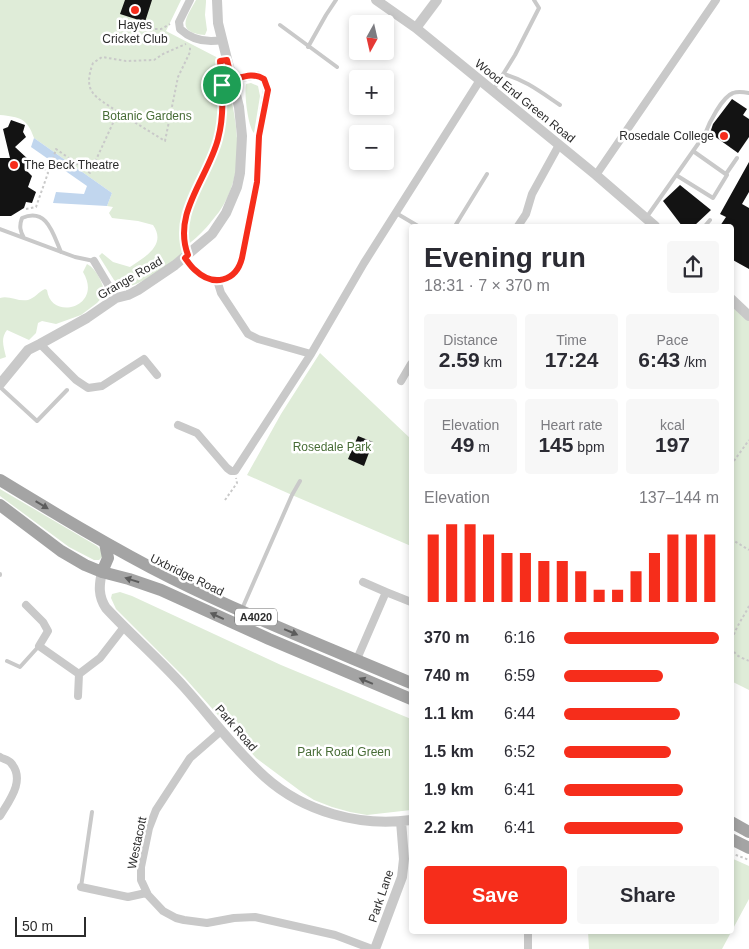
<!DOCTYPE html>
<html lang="en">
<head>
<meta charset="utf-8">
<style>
	:root { --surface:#fff; --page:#f7f7f7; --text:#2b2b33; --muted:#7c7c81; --accent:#f62d1b }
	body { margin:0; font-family:Helvetica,sans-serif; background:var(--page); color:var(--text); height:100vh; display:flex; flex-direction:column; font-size:19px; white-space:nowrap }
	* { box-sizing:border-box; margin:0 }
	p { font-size:16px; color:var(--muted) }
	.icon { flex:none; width:28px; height:28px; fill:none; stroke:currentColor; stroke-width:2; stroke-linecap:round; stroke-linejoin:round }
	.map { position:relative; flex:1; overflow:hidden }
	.sheet { position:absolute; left:409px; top:224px; width:325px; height:710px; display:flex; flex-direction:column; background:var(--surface); border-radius:5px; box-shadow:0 2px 8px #0003 }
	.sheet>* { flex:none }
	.needle { width:32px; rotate:188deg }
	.fabs { position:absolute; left:349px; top:15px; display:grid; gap:10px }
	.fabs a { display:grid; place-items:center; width:45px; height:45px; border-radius:5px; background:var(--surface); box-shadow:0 2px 8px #0003; font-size:25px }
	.scale { position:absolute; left:15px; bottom:12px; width:71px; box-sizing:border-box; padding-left:5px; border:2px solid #2c2c2c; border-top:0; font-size:14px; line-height:18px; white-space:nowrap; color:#2c2c2c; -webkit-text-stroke:4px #fff; paint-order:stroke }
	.pin { position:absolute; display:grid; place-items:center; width:42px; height:42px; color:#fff; margin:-21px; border:2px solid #fff; border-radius:50%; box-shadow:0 1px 5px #0007 }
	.round { display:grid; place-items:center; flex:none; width:52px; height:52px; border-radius:5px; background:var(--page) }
	.overview { display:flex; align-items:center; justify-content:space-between; height:85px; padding:0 15px }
	h1 { font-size:28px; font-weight:700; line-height:38px }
	.metrics { display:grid; grid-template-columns:repeat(3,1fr); gap:8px; height:85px; padding:5px 15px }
	.metrics div { display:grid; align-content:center; border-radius:5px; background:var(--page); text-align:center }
	.metrics b { font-size:21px; font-weight:700 }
	.metrics small { font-size:14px; font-weight:400 }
	.metrics p { font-size:14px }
	.chart { height:140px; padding:10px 15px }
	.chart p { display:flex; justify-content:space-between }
	.chart svg { width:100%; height:90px; margin-top:5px; stroke:var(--accent); stroke-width:6 }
	.action { display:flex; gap:10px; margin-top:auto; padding:10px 15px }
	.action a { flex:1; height:58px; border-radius:5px; background:var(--accent); color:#fff; font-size:20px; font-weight:700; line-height:58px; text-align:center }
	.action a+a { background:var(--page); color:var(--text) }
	ul { padding:0 15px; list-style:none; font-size:16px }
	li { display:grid; grid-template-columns:80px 60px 1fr; align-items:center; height:38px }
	li i { height:12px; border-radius:6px; background:var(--accent) }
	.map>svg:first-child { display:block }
</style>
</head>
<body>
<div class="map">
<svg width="749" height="949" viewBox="0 0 749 949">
	<rect width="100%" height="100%" fill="#fff"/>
	<!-- green -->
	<path fill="#dfecd8" d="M0,0h181l-15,31 56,29c12,49 29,106 -3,152 -6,7 -13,17 -20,23 -7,7 -14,10 -18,19 -13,11 -41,33 -58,33l-9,-7 -15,-24 3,-3 11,9 17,5c15,-10 37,-22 23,-42l-15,-4 -26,-3 -3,-5 4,-6 -6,-1 5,-13 -78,-55c-7,-20 -14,-21 -34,-23z
		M196,0h10v2l-1,13 2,15 -2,5c-31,-3 -18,-18 -9,-35z
		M251,83l7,3 2,10 -6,37c-6,-6 -10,-40 -8,-49z
		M87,264c10,5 16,20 18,30l-8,9 -16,12 -25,9 -14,-3 -4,2 -2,10 -7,7 -22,-10c-7,9 -3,17 -1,27l-6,2v-61c9,-3 18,4 28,2 7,-2 10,-8 17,-11l2,1c4,32 57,17 36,-18z
		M731,300l18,20v370l-18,-9z
		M320,353l91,86v107l-119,-51 -45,-20 34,-61z
		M0,489l97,57 5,5v6l-3,3h-5l-25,-13 -69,-51z
		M120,592l12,4 149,69 130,54v91l-44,5 -17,-3 -18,-5 -18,-7 -11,-7 -47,-35 -71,-80 -69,-69 -5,-11 1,-4z
		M731,858l18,8v33l-27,50h-133l-1,-18h143z"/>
	<!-- water -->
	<path fill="#c1d6ee" d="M34,138l78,55 -5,13 -54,-3 3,-11 28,2 3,-8 -56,-39z"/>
	<!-- building -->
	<path fill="#131313" d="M125,0h27l-7,22 -25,-8z
		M732,99l15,10 -4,6 6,4v18l-11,16 -28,-20 3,-9z
		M11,120l14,5 -2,7 3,5 -11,10 14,13 -3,10 6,6 -4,11 8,5 -4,11 -6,-1 -2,6 -13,8h-11v-58h10l-7,-29 5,-2z
		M749,162v30l-7,12 7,4v61l-18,-10v-33h-11l6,-9 -6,-3z
		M680,185l31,25 -17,16h-12l-19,-25z
		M358,436l15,6 -9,24 -16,-7z"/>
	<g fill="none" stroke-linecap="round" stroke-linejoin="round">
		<!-- path -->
		<path stroke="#c9c9c9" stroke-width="2" stroke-dasharray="2.5 2.5" stroke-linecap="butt" d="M145,29h16l9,-5
			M118,112l47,29 13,-64 12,-25v-6
			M26,209l10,-2 12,-34 -6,-7 10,-3 4,-14 34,24 28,-61c-23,-16 -36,-19 -25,-49l9,-6 24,4 28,-1 9,-6 23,-10
			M185,246c-9,-33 20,-68 30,-98 7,-21 8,-43 7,-65
			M731,465l18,-25
			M225,500l12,-17 -1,-5
			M731,539l18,11
			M749,606c-6,13 -24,34 -14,47 3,4 10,6 14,8
			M731,853l18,7"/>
		<!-- service -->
		<path stroke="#c9c9c9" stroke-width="4" d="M280,25l57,42
			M308,47l18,-32 10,-15
			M503,74c21,5 39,19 57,31
			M494,89l21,-34 24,-47 -5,-8
			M726,174l11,-16
			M676,175l37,23 14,-23 -34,-24
			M396,213l22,13
			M646,218l59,-84c4,-11 17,-37 28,-41 5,-2 11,-1 16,0
			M455,226l32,-52
			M705,226l5,-6
			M0,229l75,28 19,4
			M24,238c-4,-7 -5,-12 -2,-20 25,-11 31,16 39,34
			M0,387l37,34 30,-31
			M0,574v1
			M242,609l50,-114 8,-14
			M7,661l13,6 19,-21
			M81,887l11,-75"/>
		<!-- minor -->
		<path stroke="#c9c9c9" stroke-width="8" d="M190,0l-11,22 1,7c12,11 26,14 42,11
			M596,175l120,-175
			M518,226l8,-12 6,-20 27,-49
			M185,258c3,4 6,9 10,12 18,17 40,12 47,-12l15,-76 2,-46 8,-46 -3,-11 -7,-4 -25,5
			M94,261l22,37
			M217,280l4,13 27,41 10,5 53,15
			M40,344l36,36 12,8 14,-2 42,-27 13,16
			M401,381l10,-17
			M178,425l19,8 30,35 4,3h4l76,-117 53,-91 116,-183
			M363,582l23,10
			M26,605l17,17 5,9 -9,15 40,28
			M357,659l29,-67 25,10
			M78,696l1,-22 21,-16 24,-31
			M221,731l-31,27 -34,52 -7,18 -8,39v13l7,15 15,16 13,7 8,2 23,3 27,-5 21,-1 80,18 37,14
			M0,757c3,2 9,3 11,6 15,17 -2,38 -11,53
			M81,887l47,10 18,-4
			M528,931v18"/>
		<!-- tertiary -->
		<path stroke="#c9c9c9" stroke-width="10" d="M376,0l40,28 180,147 59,51
			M416,28l21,-28
			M731,299l18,17
			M0,384l28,-34 12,-6 47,-26 29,-20 12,-3 10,-5 37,-25 37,-31 14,-21 11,-26 3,-14 2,-37 -3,-29 -21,-84 -1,-23
			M102,572c-3,13 -4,24 4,36 25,27 53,51 78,79 27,30 51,63 81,90 39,35 95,50 146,43
			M375,949l27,-72 2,-18 -3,-38"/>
		<!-- primary -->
		<path stroke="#a4a4a4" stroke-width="12" d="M0,480c56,34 112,68 171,98 78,39 160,71 240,105
			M0,505l61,46 24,14 17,7 27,7 32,11 108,49 142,60
			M102,572l6,-14 -3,-15
			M731,822l18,10
			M731,839l18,9"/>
	</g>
	<!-- one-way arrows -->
	<defs><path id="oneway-solid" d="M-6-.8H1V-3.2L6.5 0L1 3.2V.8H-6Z" transform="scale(1.25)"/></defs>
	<g fill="#5c5c5c">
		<use href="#oneway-solid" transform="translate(42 505) rotate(31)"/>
		<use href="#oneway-solid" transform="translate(132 580) rotate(-163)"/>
		<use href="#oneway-solid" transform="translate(217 616) rotate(-155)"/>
		<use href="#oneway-solid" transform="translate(291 632) rotate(23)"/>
		<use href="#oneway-solid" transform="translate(366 681) rotate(-157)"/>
	</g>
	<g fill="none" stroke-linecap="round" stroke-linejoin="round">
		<defs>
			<path id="route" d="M227,60l5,20c11,-3 21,-8 32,-1l4,11 -9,46 -2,46 -15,76c-6,24 -29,29 -47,12 -4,-3 -7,-8 -10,-12l3,-3c-16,-42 20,-77 30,-116 7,-26 4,-52 2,-78z"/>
		</defs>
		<!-- route casing -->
		<use href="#route" stroke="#fff" stroke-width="10"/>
		<!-- route -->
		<use href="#route" stroke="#f62d1b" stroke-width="6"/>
	</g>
	<!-- markers -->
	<g fill="#f62d1b" stroke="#fff" stroke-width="2">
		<circle cx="135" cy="10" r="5"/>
		<circle cx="724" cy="136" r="5"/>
		<circle cx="14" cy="165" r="5"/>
	</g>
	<g text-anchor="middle" stroke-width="5" stroke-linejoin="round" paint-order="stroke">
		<!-- shield labels -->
		<rect fill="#fff" stroke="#6b6b6b" stroke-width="1" x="235" y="608.5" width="42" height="17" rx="4"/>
		<g font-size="11" font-weight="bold" fill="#2c2c2c">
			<text x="256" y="621">A4020</text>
		</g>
		<!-- poi labels -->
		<g font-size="12" fill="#2c2c2c" stroke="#fff">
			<text x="135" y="29">Hayes<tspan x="135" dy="14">Cricket Club</tspan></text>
			<text x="714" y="140" text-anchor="end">Rosedale College</text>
			<text x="24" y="169" text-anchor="start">The Beck Theatre</text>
		</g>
		<!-- street labels -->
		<g font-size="12" fill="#2c2c2c" stroke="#fff">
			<text transform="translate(525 101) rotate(39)" y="4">Wood End Green Road</text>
			<text transform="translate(130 278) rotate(-30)" y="4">Grange Road</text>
			<text transform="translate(187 575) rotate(26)" y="4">Uxbridge Road</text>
			<text transform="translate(236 728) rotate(49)" y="4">Park Road</text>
			<text transform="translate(137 843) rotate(-78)" y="4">Westacott</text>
			<text transform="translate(381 896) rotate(-71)" y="4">Park Lane</text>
		</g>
		<!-- park labels -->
		<g font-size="12" fill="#476c36" stroke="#fff">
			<text x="147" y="120">Botanic Gardens</text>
			<text x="332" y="451">Rosedale Park</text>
			<text x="344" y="756">Park Road Green</text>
		</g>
	</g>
</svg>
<div class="fabs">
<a><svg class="needle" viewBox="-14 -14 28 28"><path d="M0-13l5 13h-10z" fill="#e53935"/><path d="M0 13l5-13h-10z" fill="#7c7c81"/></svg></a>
<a>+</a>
<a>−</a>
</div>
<div class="scale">50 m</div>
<div class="pin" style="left:222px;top:85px;background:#1e9e55"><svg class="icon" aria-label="arrive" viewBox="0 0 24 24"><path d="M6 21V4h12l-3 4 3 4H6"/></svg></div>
<section class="sheet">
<div class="overview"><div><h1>Evening run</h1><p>18:31 · 7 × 370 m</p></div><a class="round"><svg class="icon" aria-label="share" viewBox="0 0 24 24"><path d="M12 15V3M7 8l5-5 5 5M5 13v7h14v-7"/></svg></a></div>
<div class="metrics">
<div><p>Distance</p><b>2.59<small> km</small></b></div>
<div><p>Time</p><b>17:24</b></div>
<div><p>Pace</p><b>6:43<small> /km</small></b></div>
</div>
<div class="metrics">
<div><p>Elevation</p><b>49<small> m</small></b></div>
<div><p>Heart rate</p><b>145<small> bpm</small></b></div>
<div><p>kcal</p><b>197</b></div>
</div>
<div class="chart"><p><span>Elevation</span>137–144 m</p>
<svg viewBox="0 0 160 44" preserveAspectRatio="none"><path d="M5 44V11M15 44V6M25 44V6M35 44V11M45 44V20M55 44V20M65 44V24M75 44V24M85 44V29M95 44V38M105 44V38M115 44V29M125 44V20M135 44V11M145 44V11M155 44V11"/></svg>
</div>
<ul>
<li><b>370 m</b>6:16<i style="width:100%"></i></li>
<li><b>740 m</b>6:59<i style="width:64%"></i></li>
<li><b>1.1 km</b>6:44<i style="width:75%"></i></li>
<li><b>1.5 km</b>6:52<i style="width:69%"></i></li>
<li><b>1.9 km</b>6:41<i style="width:77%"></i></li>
<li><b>2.2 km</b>6:41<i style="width:77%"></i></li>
</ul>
<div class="action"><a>Save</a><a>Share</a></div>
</section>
</div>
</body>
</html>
